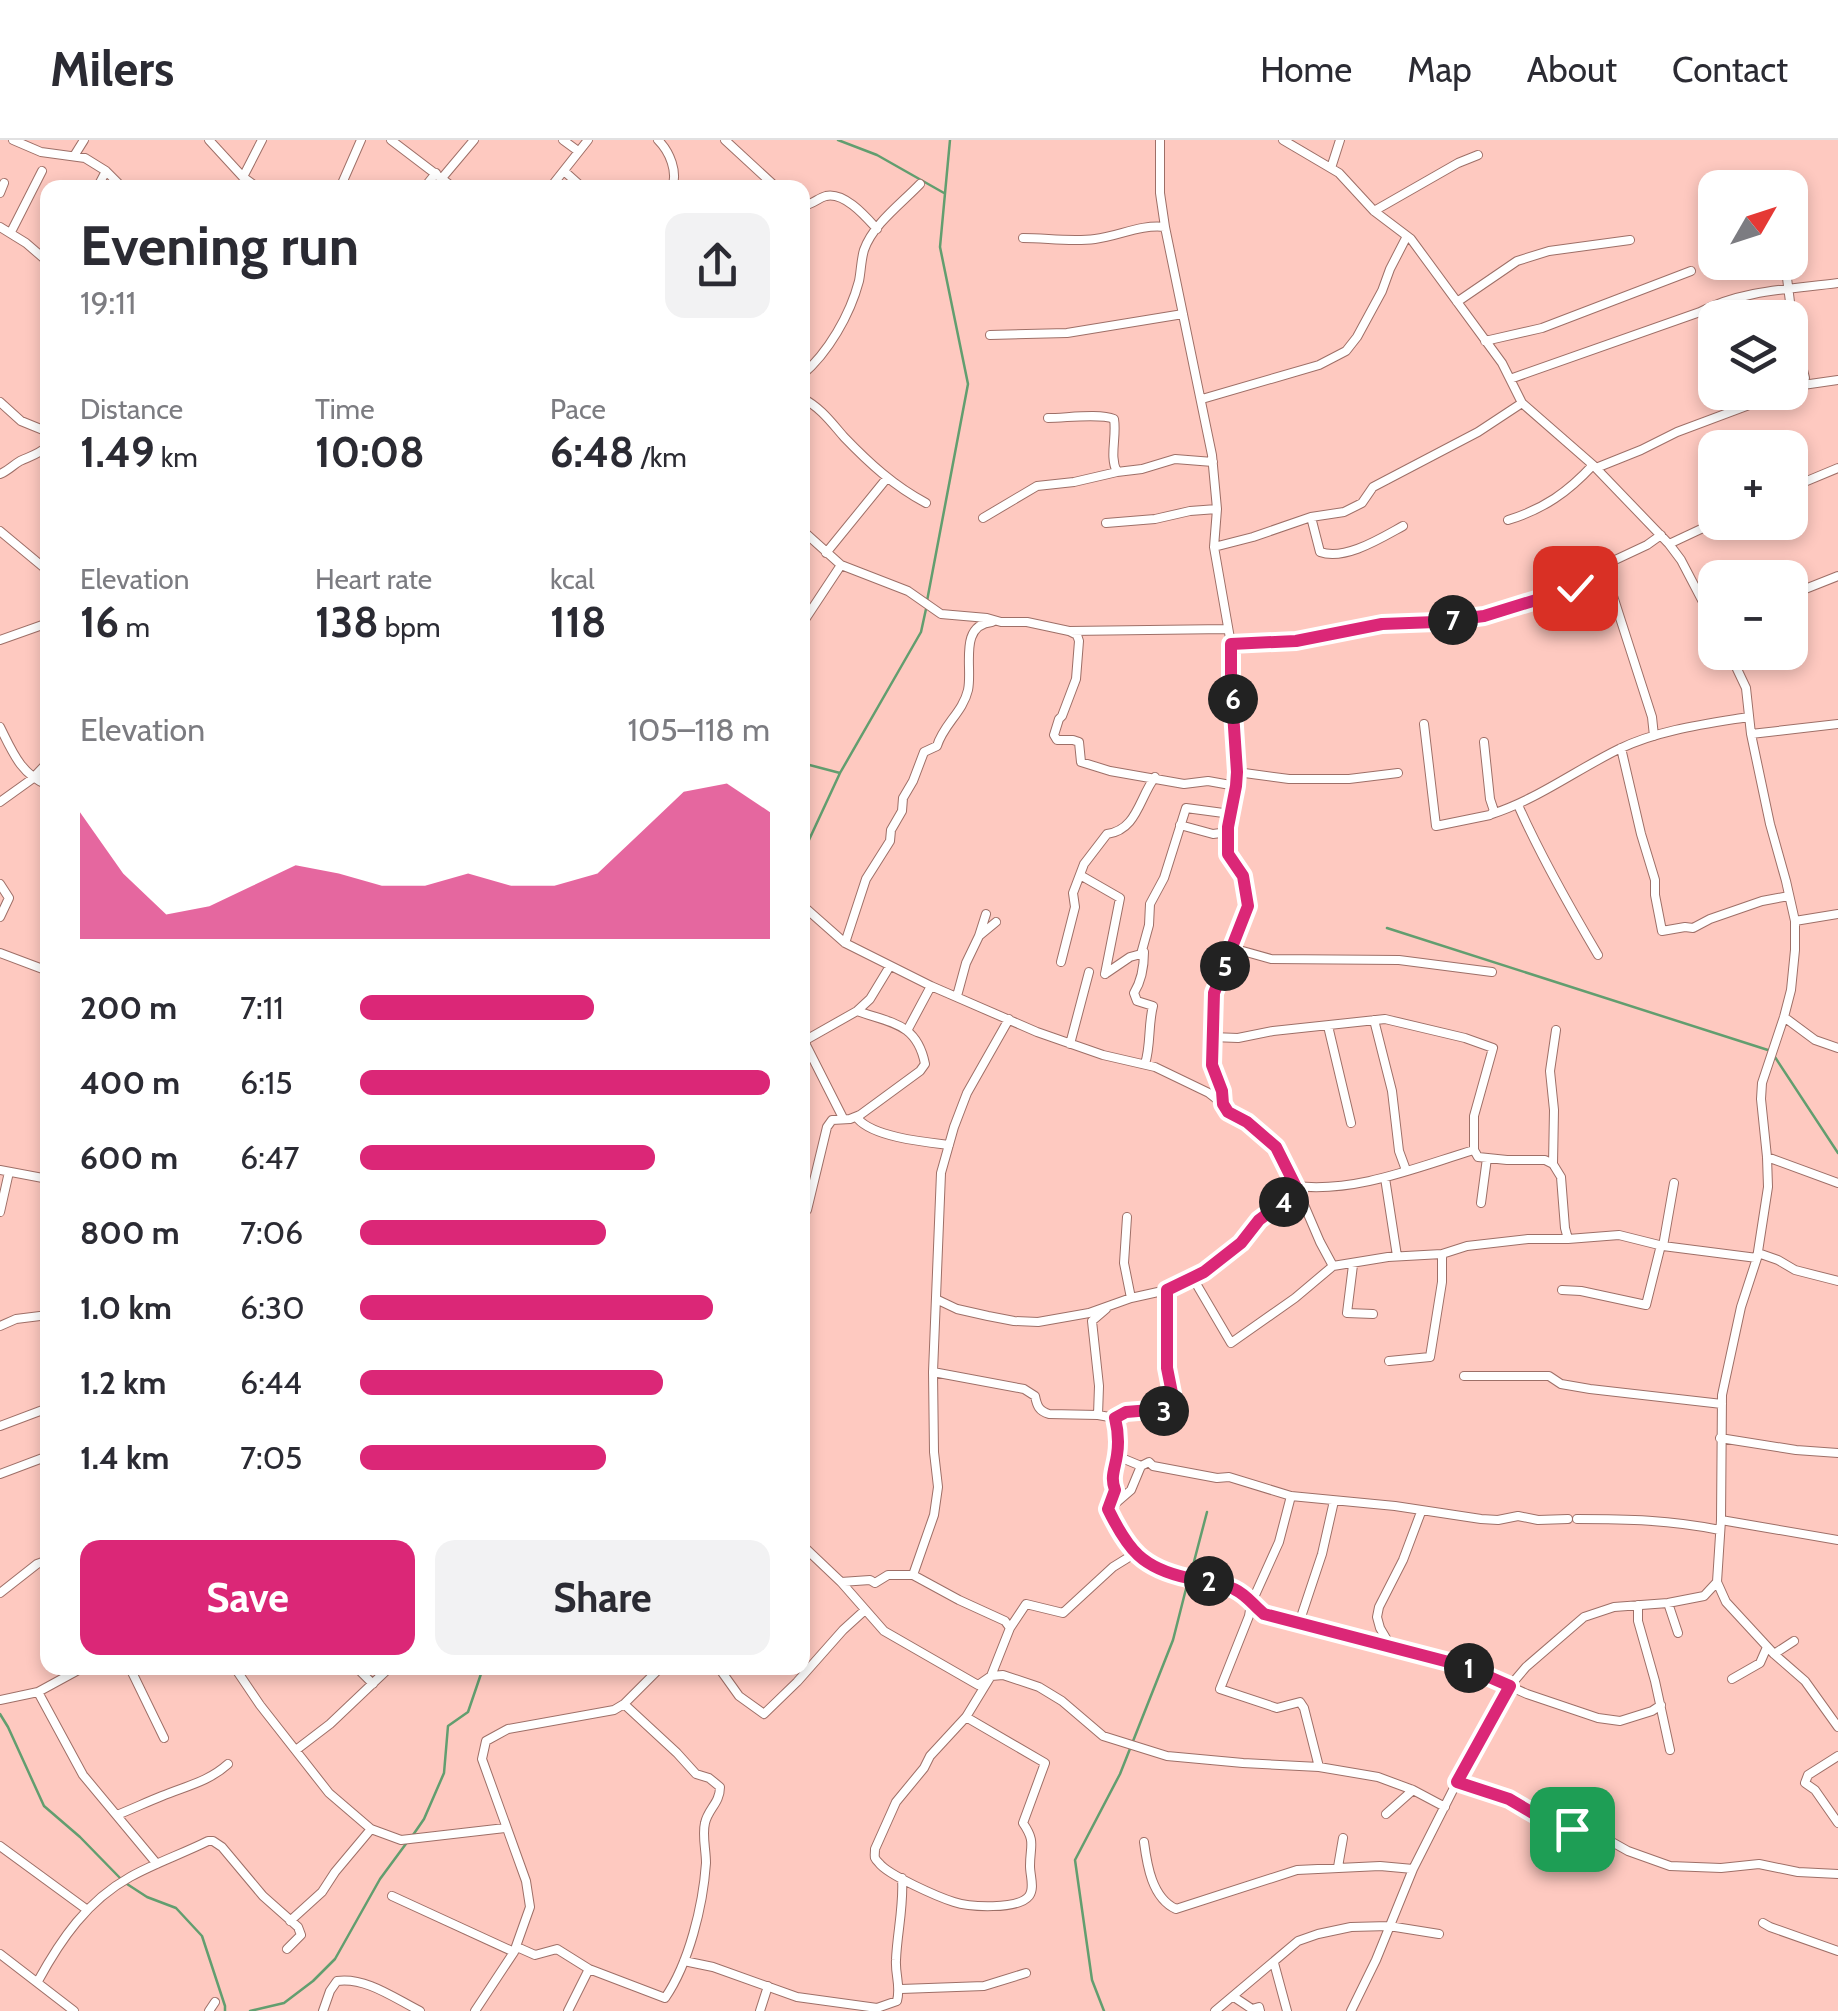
<!DOCTYPE html>
<html lang="en">
<head>
<meta charset="utf-8">
<style>
	:root { --surface:#fff; --page:#f2f2f3; --text:#2b2b33; --muted:#7c7c81; --line:#e1e1e2; --accent:#db2777 }
	body { margin:0; font-family:Cabin,sans-serif; background:var(--page); color:var(--text); height:100vh; display:flex; flex-direction:column; font-size:38px; white-space:nowrap }
	* { box-sizing:border-box; margin:0 }
	p { font-size:32px; color:var(--muted) }
	.icon { flex:none; width:55px; height:55px; fill:none; stroke:currentColor; stroke-width:2; stroke-linecap:round; stroke-linejoin:round }
	.map { position:relative; flex:1; overflow:hidden }
	.sheet { position:absolute; left:40px; top:40px; width:770px; height:1495px; display:flex; flex-direction:column; background:var(--surface); border-radius:20px; box-shadow:0 5px 15px #0003 }
	.sheet>* { flex:none }
	.needle { width:65px; rotate:51deg }
	.buttons { position:absolute; left:1698px; top:30px; display:grid; gap:20px }
	.buttons a { display:grid; place-items:center; width:110px; height:110px; border-radius:20px; background:var(--surface); box-shadow:0 5px 15px #0003; font-size:50px }
	.pin { position:absolute; display:grid; place-items:center; width:85px; height:85px; color:#fff; margin:-42px; border-radius:20px; box-shadow:0 5px 15px #0006 }
	.km { position:absolute; width:50px; height:50px; margin:-25px; border-radius:50%; background:#222; color:#fff; font-size:28px; line-height:50px; text-align:center }
	.round { display:grid; place-items:center; flex:none; width:105px; height:105px; border-radius:20px; background:var(--page) }
	.head { display:flex; align-items:center; justify-content:space-between; height:170px; padding:0 40px }
	h1 { font-size:55px; font-weight:800; line-height:75px }
	.metrics { display:grid; grid-template-columns:repeat(3,1fr); gap:15px; height:170px; padding:10px 40px }
	.metrics div { display:grid; align-content:center }
	.metrics b { font-size:42px; font-weight:800 }
	.metrics small { font-size:28px; font-weight:400 }
	.metrics p { font-size:28px }
	.chart { height:280px; padding:20px 40px }
	.chart p { display:flex; justify-content:space-between }
	.chart svg { width:100%; height:180px; margin-top:10px; fill:var(--accent); opacity:.7 }
	.action { display:flex; gap:20px; margin-top:auto; padding:20px 40px }
	.action a { flex:1; height:115px; border-radius:20px; background:var(--accent); color:#fff; font-size:40px; font-weight:800; line-height:115px; text-align:center }
	.action a+a { background:var(--page); color:var(--text) }
	ul { padding:0 40px; list-style:none; font-size:32px }
	li { display:grid; grid-template-columns:160px 120px 1fr; align-items:center; height:75px }
	li i { height:25px; border-radius:12px; background:var(--accent) }
	header { display:flex; align-items:center; gap:60px; box-sizing:border-box; height:140px; padding:0 50px; background:var(--surface); border-bottom:2px solid var(--line) }
	header strong { font-size:48px }
	nav { display:flex; gap:55px; margin-inline-start:auto; font-size:35px }
	.map>svg:first-child { display:block }
</style>
</head>
<body>
<header>
<strong>Milers</strong>
<nav><a>Home</a><a>Map</a><a>About</a><a>Contact</a></nav>
</header>
<div class="map">
<svg width="1838" height="1871" viewBox="0 0 1838 1871">
	<rect width="100%" height="100%" fill="#fec9c0"/>
	<g fill="none" stroke-linecap="round" stroke-linejoin="round">
		<!-- stream -->
		<path stroke="#629e6f" stroke-width="2.5" d="M838,0l39,15 67,38
			M927,461l41,-217 -28,-137 10,-107
			M802,623l38,10
			M802,715l38,-82 81,-141 5,-23
			M1387,788l384,123 67,102
			M1191,1433l16,-61
			M0,1574l8,13 36,79 36,31 41,42
			M413,1695l11,-16 20,-46 4,-47 20,-14 15,-44
			M127,1744l20,13 29,11 26,28 23,70v5
			M250,1871l34,-8 29,-22 22,-22 45,-80 28,-38
			M1104,1871l-12,-31 -17,-120 45,-86 53,-134 15,-59"/>
		<defs>
			<path id="street" d="M13,0l28,12 44,6 21,13 17,17
				M209,0l34,37 15,11
				M391,0l63,48
				M563,0l15,11
				M658,0c12,12 20,32 14,48
				M725,0l52,48
				M1160,0v53l5,34 47,228 5,54 -3,38 17,97v38l6,90 -8,55 -1,28 15,21 6,30 -35,87 -2,72 10,26 1,12
				M1283,0l56,33 35,38 37,28 91,124 20,40 71,62 76,79 12,16 34,65
				M74,16l10,-16
				M1331,28l9,-28
				M564,31l19,17
				M243,37l19,-37
				M442,38l32,-38
				M97,48l9,-17
				M340,48l21,-48
				M424,48l12,-15
				M550,48l38,-48
				M0,53l4,-10
				M802,66c10,-1 16,-8 24,-10 19,-4 40,21 51,33
				M1374,71l84,-48 20,-8
				M0,87l26,16 22,19
				M11,92l31,-61
				M1023,98c23,0 48,4 72,1 24,-3 46,-15 70,-12
				M1785,122l9,72 11,44 -2,7
				M1457,162l60,-41 32,-10 81,-11
				M990,195l77,-2 116,-19
				M1485,201l57,-13 149,-57
				M802,235c26,-22 48,-60 57,-94 2,-10 2,-21 5,-31 9,-26 38,-47 56,-66
				M1510,239l190,-67c42,-22 92,-23 138,-29
				M1790,250l13,-5 35,-5
				M802,258c18,9 29,24 42,39 25,26 50,49 82,66
				M1202,259l117,-34 27,-14 11,-14 25,-46 8,-22 17,-33
				M0,262l21,19 27,11
				M1048,278c18,0 52,-5 66,1 3,18 -5,37 3,53l25,-3 33,-10 38,3
				M1596,328l45,-18 36,-18 107,-40
				M0,334c8,-3 13,-9 20,-13 11,-5 19,-7 28,-15
				M1790,348l48,-20
				M1311,377l9,35c25,9 61,-14 83,-26
				M983,378l54,-32 37,-4 43,-10
				M1508,380c36,-11 60,-28 85,-55
				M1106,383l49,-4 35,-8 27,-2
				M802,390l39,35 67,26 33,23 46,4 14,4h26l42,9 159,-2
				M0,391l48,40
				M1669,404l47,-22
				M1214,407l39,-10 58,-20 33,-5 18,-9 11,-16 105,-55 44,-29
				M826,413l61,-75
				M1603,425l49,152 2,19
				M1790,455l48,-19
				M802,484l39,-59
				M1069,491l8,4 2,6 -3,38 -14,37 -3,3 -5,16 3,5h16l6,2 2,20 29,9 74,13 24,-3 28,5
				M0,500l48,-17
				M1231,504l65,-3 86,-17 54,-2 48,-6 91,-29 23,-19 49,-23 14,-10
				M1424,584l12,102 54,-11 4,-4 -4,-12 -6,-57
				M0,587c12,24 21,48 48,58
				M1751,594l87,-10
				M1621,608l20,86 14,46v15l7,36 23,-4 8,1 17,-9 52,-18 27,-5
				M1237,632l52,7h60l49,-6
				M0,662l32,-23 16,-17
				M1518,665c23,52 51,101 80,150
				M1492,674c46,-15 84,-44 127,-65 39,-19 86,-25 129,-32
				M1180,685l33,9 15,-2
				M1080,735l40,23 -15,76
				M0,744l9,14 -9,19
				M802,765l43,38 86,43 106,46 66,23 52,12 54,26 14,11 5,8 19,11 29,24 20,39 24,56 13,24 55,-9 54,-3 25,-8 61,-7h40l51,-4 44,11 94,12 11,-71 -1,-30 -6,-58 1,-16 22,-66 7,-27 4,-40v-29l-9,-40 -16,-57 -19,-90 -5,-46 -17,-36
				M1795,781l43,-7
				M979,796l17,-14
				M845,803l21,-64 24,-38 1,-11 11,-19 1,-13 10,-17 11,-29 13,-6c6,-21 26,-34 31,-56 5,-22 -10,-65 24,-68
				M1232,808l39,11 128,1 93,12
				M1144,812c0,15 -2,28 -10,41l3,8 16,5c-5,19 -2,39 -8,58
				M0,813l48,18
				M1061,822l14,-55 -2,-14 11,-29 23,-30c30,-4 32,-36 48,-57
				M1105,834l25,-17 11,-3 8,-29 1,-21 14,-26 22,-70 45,6
				M957,856l9,-33 13,-27 7,-22
				M1784,877l31,23 23,8
				M1374,880l18,71 7,60 7,19
				M1328,886l23,97
				M908,889l23,-43
				M1556,890l-6,41 4,39 -1,54 8,13 4,51 3,11
				M1212,897l26,1 35,-7 112,-12 80,19 28,10 -19,68v34
				M1070,904l19,-72
				M860,975l-2,4c16,18 66,23 91,26
				M843,978l-39,-77 53,-30 13,-12 20,-33
				M1767,1017l71,26
				M0,1030l48,9
				M1385,1038l12,78
				M1296,1046c60,7 121,-19 178,-36l4,7 29,3h38l8,4
				M1481,1063l6,-45
				M807,1070l20,-83 5,-7 18,-1 10,-4 60,-44 5,-7c-8,-41 -34,-41 -68,-53
				M0,1072l9,-40
				M1127,1077l-3,46 7,35
				M1663,1106l11,-63
				M1758,1113l20,7 17,10 43,11
				M1353,1125l-6,48 26,1
				M1194,1140l37,63 64,-45 38,-32
				M1562,1150l19,1 65,14 15,-60
				M938,1160l19,9 31,7 26,5 24,1 51,-9 42,-15 36,-8 37,-18 37,-29 18,-23 39,-29
				M0,1186l16,-7 32,-4
				M1389,1221l41,-4 12,-75v-28
				M933,1232l91,17 11,7c2,10 4,15 14,18l49,1 17,3 11,-6 42,-1 7,-3c-2,-14 -6,-28 -8,-42 -2,-25 1,-50 0,-76
				M1464,1236h85l12,8 29,5 132,15
				M1098,1275l1,-29 -7,-65 14,-12
				M1115,1278c3,12 4,24 2,37 -2,14 -6,22 -2,35l-7,19c20,41 34,59 80,69 13,2 27,3 39,8 17,6 24,17 37,28l200,52 63,28 71,24 22,3 32,-10 9,-6
				M0,1286l48,-18
				M1720,1298l76,12 42,3
				M1117,1316l24,10 8,-4 4,4 64,12 12,-1 62,19 104,10 86,13 17,1 20,-4 20,4 30,-1
				M0,1334l48,-18
				M1291,1356l-12,46 -28,62 -2,12 -29,73 57,19 23,-6 4,6 15,59
				M1109,1369l22,-19 10,-24
				M1577,1379c51,0 93,1 143,11
				M1721,1380l117,20
				M802,1405l39,37 43,49 94,54 13,-9 12,-1 36,12 23,14 41,35 64,20 76,7 76,4 59,10 35,13 32,17
				M913,1435l21,-60 4,-28 -4,-35 -1,-80 8,-199 13,-46 13,-34 42,-74
				M841,1442l29,-2 5,3 13,-8h25l46,25 46,21 5,7
				M1717,1442l9,20 48,52 31,27 33,46
				M0,1453l37,-29 11,-4
				M1668,1463l10,30
				M1638,1465v16l17,60 15,69
				M1299,1483l23,-69 12,-53
				M1390,1505l-10,-17 -3,-11 2,-10 24,-47 18,-48
				M1774,1514l20,-13
				M130,1528l34,70
				M235,1528l25,37 69,88 42,36 30,11 104,-12
				M357,1528l16,16
				M719,1528l20,28 25,18 33,-32 46,-52 22,-20
				M1732,1539l28,-16 7,-16
				M38,1552l45,83 74,89
				M0,1560l38,-8 44,-24
				M966,1577l79,46 -22,60c13,19 7,22 7,43 0,10 5,22 -1,30 -11,14 -60,11 -75,6 -16,-5 -66,-27 -75,-39 -6,-6 -4,-6 -4,-14l21,-47 28,-34 6,-12 36,-39 25,-41 19,-48 16,-24 37,9 50,-46 21,-13
				M296,1610l34,-26 59,-56
				M1838,1616l-30,19 -3,8 10,7 23,33
				M1457,1642l52,17 37,21 26,9 24,4 32,18 42,15 51,2 38,-4 39,8 40,2
				M1386,1674l27,-24
				M117,1675c15,-6 30,-13 45,-19 24,-10 46,-14 66,-32
				M1144,1702c3,23 8,56 32,67l121,-39 83,-4 33,3
				M0,1706l86,63
				M1338,1727l5,-29
				M392,1756l122,56
				M290,1781l32,-29 13,-20 36,-43
				M1763,1783l7,4 68,24
				M517,1807l18,8 22,-6 32,20 76,29c24,-35 38,-92 41,-135 0,-13 -4,-28 -1,-40 3,-14 15,-20 15,-36l-11,-9 -13,-4 -19,-21 -53,-49
				M0,1814l74,57
				M684,1821l29,6 84,30 80,11 20,-7c4,-15 -2,-26 -1,-41 1,-27 8,-54 6,-82
				M1274,1823l13,48
				M38,1841c23,-42 49,-80 92,-104 25,-14 52,-23 78,-36h5l9,6 41,49 35,31 3,8 -14,14
				M901,1849l83,-3 42,-13
				M1234,1857l18,12 7,-2 1,4
				M209,1871l6,-9
				M323,1871l7,-20 7,-10c29,-4 57,17 83,30
				M475,1871l39,-59 16,-45 -4,-26 -44,-122 4,-18 22,-12 106,-19 10,-6 36,-36
				M568,1871l21,-42
				M760,1871l8,-25
				M1215,1871l83,-70 20,-7 33,-7 38,-1 50,8
				M1351,1871l25,-51 37,-91 44,-87 52,-95 17,-20 58,-50 30,-10 54,-4 36,-7 13,-14 4,-62 1,-125 19,-88 16,-49"/>
		</defs>
		<!-- street casing -->
		<use href="#street" stroke="#9e6f67" stroke-width="10"/>
		<!-- street -->
		<use href="#street" stroke="#fff" stroke-width="8"/>
	</g>
	<g fill="none" stroke-linecap="round" stroke-linejoin="round">
		<defs>
			<path id="route" d="M1572,1689l-36,-14 -27,-16 -52,-17 53,-96 -46,-20 -200,-52c-11,-9 -17,-19 -30,-25 -14,-7 -30,-8 -46,-11 -46,-10 -60,-28 -80,-69l7,-19c-5,-13 0,-21 2,-35 2,-13 1,-25 -2,-37l11,-6 49,-4 -8,-40v-78l37,-18 37,-29 18,-23 39,-29 -22,-44 -29,-25 -19,-10 -5,-8 -1,-13 -10,-26 2,-72 34,-87 -5,-30 -15,-22v-27l8,-41 1,-14 -6,-90v-38l65,-3 86,-17 54,-2 48,-6 91,-28"/>
		</defs>
		<!-- route casing -->
		<use href="#route" stroke="#fff" stroke-width="20"/>
		<!-- route -->
		<use href="#route" stroke="#db2777" stroke-width="12"/>
	</g>
</svg>
<div class="buttons">
<a><svg class="needle" viewBox="-14 -14 28 28"><path d="M0-13l5 13h-10z" fill="#e53935"/><path d="M0 13l5-13h-10z" fill="#7c7c81"/></svg></a>
<a><svg class="icon" aria-label="layers" viewBox="0 0 24 24"><path d="M12 4l9 5-9 5-9-5zM3 14l9 5 9-5"/></svg></a>
<a>+</a>
<a>−</a>
</div>
<div class="pin" style="left:1572px;top:1689px;background:#1e9e55"><svg class="icon" aria-label="arrive" viewBox="0 0 24 24"><path d="M6 21V4h12l-3 4 3 4H6"/></svg></div>
<div class="pin" style="left:1575px;top:448px;background:#d93025"><svg class="icon" aria-label="check" viewBox="0 0 24 24"><path d="M5 12l5 5 9-10"/></svg></div>
<b class="km" style="left:1469px;top:1528px">1</b>
<b class="km" style="left:1209px;top:1441px">2</b>
<b class="km" style="left:1164px;top:1271px">3</b>
<b class="km" style="left:1284px;top:1062px">4</b>
<b class="km" style="left:1225px;top:826px">5</b>
<b class="km" style="left:1233px;top:559px">6</b>
<b class="km" style="left:1453px;top:480px">7</b>
<section class="sheet">
<div class="head"><div><h1>Evening run</h1><p>19:11</p></div><a class="round"><svg class="icon" aria-label="share" viewBox="0 0 24 24"><path d="M12 15V3M7 8l5-5 5 5M5 13v7h14v-7"/></svg></a></div>
<div class="metrics">
<div><p>Distance</p><b>1.49<small> km</small></b></div>
<div><p>Time</p><b>10:08</b></div>
<div><p>Pace</p><b>6:48<small> /km</small></b></div>
</div>
<div class="metrics">
<div><p>Elevation</p><b>16<small> m</small></b></div>
<div><p>Heart rate</p><b>138<small> bpm</small></b></div>
<div><p>kcal</p><b>118</b></div>
</div>
<div class="chart"><p><span>Elevation</span>105–118 m</p>
<svg viewBox="0 0 160 44" preserveAspectRatio="none"><path d="M0 44V13L10 28L20 38L30 36L40 31L50 26L60 28L70 31L80 31L90 28L100 31L110 31L120 28L130 18L140 8L150 6L160 13V44z"/></svg>
</div>
<ul>
<li><b>200 m</b>7:11<i style="width:57%"></i></li>
<li><b>400 m</b>6:15<i style="width:100%"></i></li>
<li><b>600 m</b>6:47<i style="width:72%"></i></li>
<li><b>800 m</b>7:06<i style="width:60%"></i></li>
<li><b>1.0 km</b>6:30<i style="width:86%"></i></li>
<li><b>1.2 km</b>6:44<i style="width:74%"></i></li>
<li><b>1.4 km</b>7:05<i style="width:60%"></i></li>
</ul>
<div class="action"><a>Save</a><a>Share</a></div>
</section>
</div>
</body>
</html>
